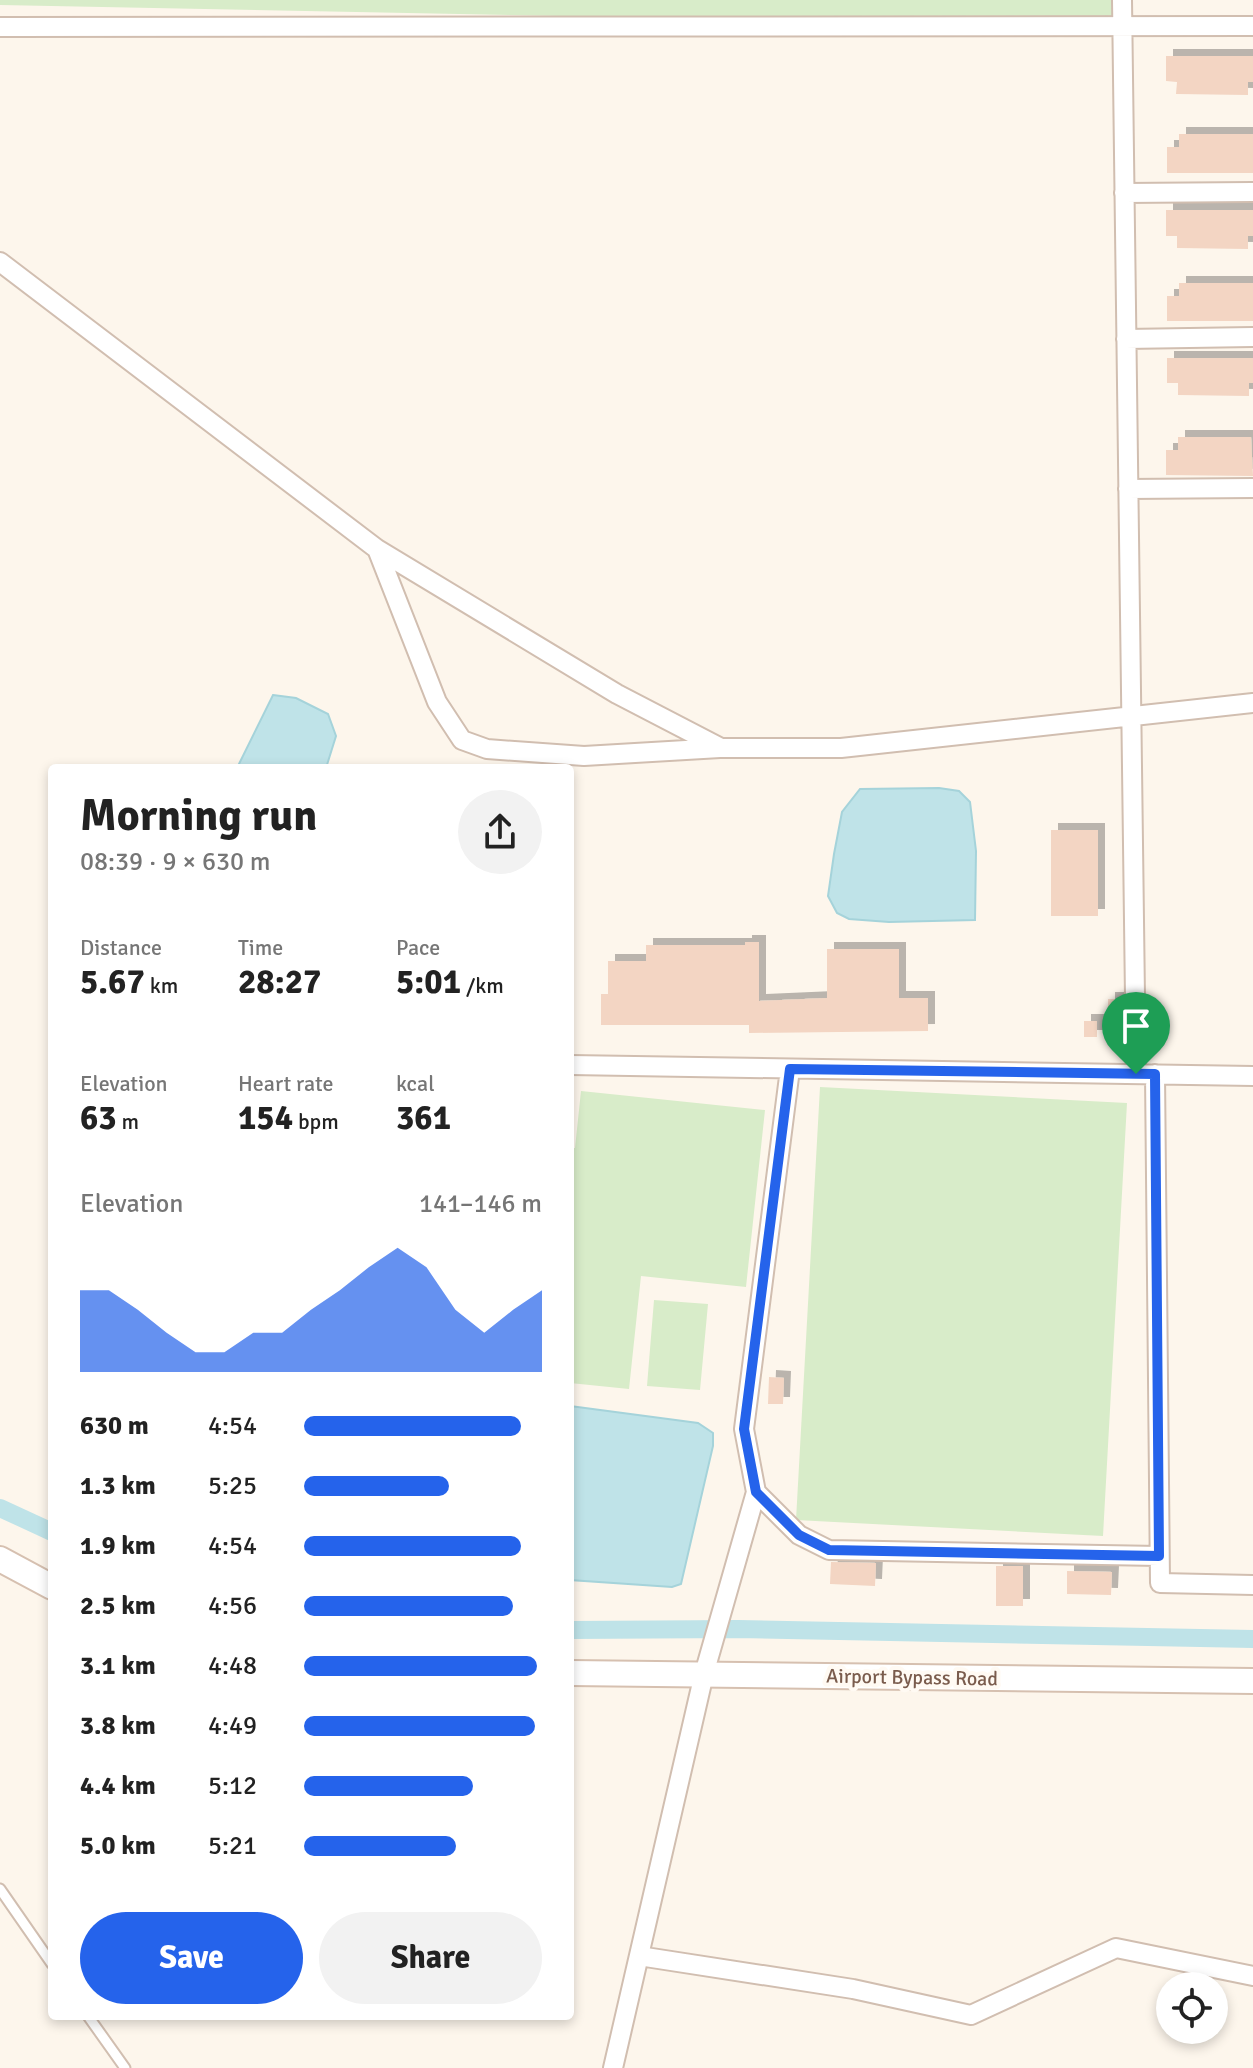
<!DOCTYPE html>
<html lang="en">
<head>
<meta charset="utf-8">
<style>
	:root { --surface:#fff; --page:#f2f2f2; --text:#222; --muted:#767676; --accent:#2563eb }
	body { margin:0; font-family:Signika,sans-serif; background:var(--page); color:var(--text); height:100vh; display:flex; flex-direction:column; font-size:30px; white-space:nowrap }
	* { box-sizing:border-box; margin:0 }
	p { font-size:26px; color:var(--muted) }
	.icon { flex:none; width:44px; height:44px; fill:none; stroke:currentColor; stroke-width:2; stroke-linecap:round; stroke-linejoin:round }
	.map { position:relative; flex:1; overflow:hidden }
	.drawer { position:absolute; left:48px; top:764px; width:526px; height:1256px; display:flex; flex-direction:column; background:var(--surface); border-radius:8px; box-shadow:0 4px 12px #0003 }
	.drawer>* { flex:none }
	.tools { position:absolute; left:1156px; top:1972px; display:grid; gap:16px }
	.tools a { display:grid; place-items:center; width:72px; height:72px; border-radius:50%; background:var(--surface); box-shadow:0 4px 12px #0003; font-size:40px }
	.pin { position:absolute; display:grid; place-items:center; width:68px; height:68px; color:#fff; margin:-82px -34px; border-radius:50% 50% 50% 0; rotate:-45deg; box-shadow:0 0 8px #0007 }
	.pin .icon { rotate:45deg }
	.round { display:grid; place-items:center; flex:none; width:84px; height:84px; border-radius:42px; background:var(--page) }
	.head { display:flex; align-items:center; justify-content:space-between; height:136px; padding:0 32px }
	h1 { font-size:44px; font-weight:800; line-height:60px }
	.stats { display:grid; grid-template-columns:repeat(3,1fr); gap:12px; height:136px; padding:8px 32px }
	.stats div { display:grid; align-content:center }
	.stats b { font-size:34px; font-weight:800 }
	.stats small { font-size:22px; font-weight:400 }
	.stats p { font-size:22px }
	.chart { height:224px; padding:16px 32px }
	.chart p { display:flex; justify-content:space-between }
	.chart svg { width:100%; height:144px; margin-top:8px; fill:var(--accent); opacity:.7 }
	.cta { display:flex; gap:16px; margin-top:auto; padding:16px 32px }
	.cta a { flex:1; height:92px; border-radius:48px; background:var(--accent); color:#fff; font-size:32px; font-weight:800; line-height:92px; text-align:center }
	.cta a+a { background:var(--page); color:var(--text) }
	ul { padding:0 32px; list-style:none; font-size:26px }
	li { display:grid; grid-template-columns:128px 96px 1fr; align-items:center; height:60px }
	li i { height:20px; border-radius:10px; background:var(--accent) }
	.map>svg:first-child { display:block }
</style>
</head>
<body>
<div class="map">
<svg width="1253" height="2068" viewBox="0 0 1253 2068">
	<defs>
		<filter id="shadow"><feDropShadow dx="7" dy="-7" stdDeviation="0" flood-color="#0004"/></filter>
	</defs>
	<rect width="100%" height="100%" fill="#fdf6ec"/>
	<!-- green -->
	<path fill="#d8ecc9" d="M0,0h1122v27l-1122,-22z
		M820,1087l307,16 -24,433 -307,-16z
		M581,1091l184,19 -19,177 -105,-11 -12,113 -59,-6v-235h5z
		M654,1300l54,4 -8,86 -53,-4z"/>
	<!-- water -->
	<path fill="#bfe3e8" stroke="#a5d3da" stroke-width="2" d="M273,695l23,3 32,16 8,22 -10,32h-89z
		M939,788l20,3 11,11 6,49 -1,69 -86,2 -40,-3 -12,-6 -9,-17 6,-42 8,-42 18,-23z
		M570,1406l128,17 15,10v13l-32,138 -9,3 -102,-7z"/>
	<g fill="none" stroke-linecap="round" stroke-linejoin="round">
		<!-- canal -->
		<path stroke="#bfe3e8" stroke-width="18" d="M0,1508l52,24
			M570,1630l168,-1 515,10"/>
	</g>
	<!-- building -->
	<path fill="#f3d5c3" filter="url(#shadow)" d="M1166,56h87v26h-5v13l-72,-1 1,-12 -11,-1z
		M1179,134h74v39h-86v-26h12z
		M1166,210h87v26h-5v13l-71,-1v-12h-11z
		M1179,283h74v38h-86v-25h12z
		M1167,358h86v25h-4v13l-71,-1v-12h-11z
		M1178,437h73l2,39 -87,-1v-25h12z
		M1051,830h47v86h-47z
		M745,942h14v59l68,-3v-49h72v49h29v33l-179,2v-8h-148v-31h7v-33h38v-16h99z
		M1108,999h15v25h-15z
		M1084,1021h13v16h-13z
		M769,1377l15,1 -1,26h-15z
		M831,1562l45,1 -1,23 -45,-2z
		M996,1566h27v40h-27z
		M1067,1571l45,1 -1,23 -44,-1z"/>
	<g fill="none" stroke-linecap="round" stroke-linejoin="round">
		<defs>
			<path id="lane" d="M0,1889l52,75
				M88,2016l37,52"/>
			<path id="street" d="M1122,0l14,1074
				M0,27l1253,-1
				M1124,193l129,-1
				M0,262l377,287 240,145 104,54h120l412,-45
				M1126,339l127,-2
				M1128,489l125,-1
				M377,549l60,153 25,38 25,9 97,7 136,-8
				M570,1065l683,11
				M790,1069l-46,360 12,63 43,43 30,15 330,6
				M1155,1074l5,509 93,2
				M639,1956l214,33 118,26 145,-67 137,28
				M613,2068l91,-394 52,-182"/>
			<path id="secondary" d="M0,1559l52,28
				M570,1673l683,8"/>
		</defs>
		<!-- lane casing -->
		<use href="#lane" stroke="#d1beb0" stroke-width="13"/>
		<!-- street casing -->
		<use href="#street" stroke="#d1beb0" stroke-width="22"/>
		<!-- secondary casing -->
		<use href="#secondary" stroke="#d6c0b0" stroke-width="28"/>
		<!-- lane -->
		<use href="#lane" stroke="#fff" stroke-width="9"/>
		<!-- street -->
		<use href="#street" stroke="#fff" stroke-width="18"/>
		<!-- secondary -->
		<use href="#secondary" stroke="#fff" stroke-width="24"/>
	</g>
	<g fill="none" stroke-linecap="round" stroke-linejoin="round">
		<defs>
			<path id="route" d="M790,1069l365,5 4,482 -330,-6 -30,-15 -43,-43 -12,-63z"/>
		</defs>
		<!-- route casing -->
		<use href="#route" stroke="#fff" stroke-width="16"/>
		<!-- route -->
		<use href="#route" stroke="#2563eb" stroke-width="10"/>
	</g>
	<g text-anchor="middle" stroke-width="8" stroke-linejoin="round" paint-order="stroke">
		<!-- street labels -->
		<g font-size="20" fill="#7a5c4d" stroke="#fffaf3">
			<text transform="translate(912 1677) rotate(1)" y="7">Airport Bypass Road</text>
		</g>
	</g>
</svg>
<div class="tools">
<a><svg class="icon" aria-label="locate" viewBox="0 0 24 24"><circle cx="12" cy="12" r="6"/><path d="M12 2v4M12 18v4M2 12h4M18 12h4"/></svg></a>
</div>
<div class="pin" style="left:1136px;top:1074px;background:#1e9e55"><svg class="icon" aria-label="arrive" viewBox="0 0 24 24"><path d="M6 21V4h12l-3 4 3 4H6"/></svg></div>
<section class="drawer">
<div class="head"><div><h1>Morning run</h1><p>08:39 · 9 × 630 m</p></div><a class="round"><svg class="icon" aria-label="share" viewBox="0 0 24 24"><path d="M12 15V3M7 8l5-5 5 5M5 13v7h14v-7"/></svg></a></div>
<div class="stats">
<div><p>Distance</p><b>5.67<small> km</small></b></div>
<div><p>Time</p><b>28:27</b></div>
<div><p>Pace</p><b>5:01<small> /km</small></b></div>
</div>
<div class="stats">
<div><p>Elevation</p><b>63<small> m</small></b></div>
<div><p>Heart rate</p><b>154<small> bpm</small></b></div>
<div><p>kcal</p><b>361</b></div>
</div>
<div class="chart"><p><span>Elevation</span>141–146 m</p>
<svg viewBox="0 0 160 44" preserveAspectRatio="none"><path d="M0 44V19L10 19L20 25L30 32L40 38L50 38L60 32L70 32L80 25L90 19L100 12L110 6L120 12L130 25L140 32L150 25L160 19V44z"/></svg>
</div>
<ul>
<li><b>630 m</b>4:54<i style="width:91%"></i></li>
<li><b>1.3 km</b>5:25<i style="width:61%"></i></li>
<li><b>1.9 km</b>4:54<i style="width:91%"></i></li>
<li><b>2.5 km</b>4:56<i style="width:88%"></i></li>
<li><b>3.1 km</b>4:48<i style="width:98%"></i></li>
<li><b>3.8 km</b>4:49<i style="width:97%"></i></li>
<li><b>4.4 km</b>5:12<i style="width:71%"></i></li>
<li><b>5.0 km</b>5:21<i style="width:64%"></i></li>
</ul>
<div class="cta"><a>Save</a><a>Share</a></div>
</section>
</div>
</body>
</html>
